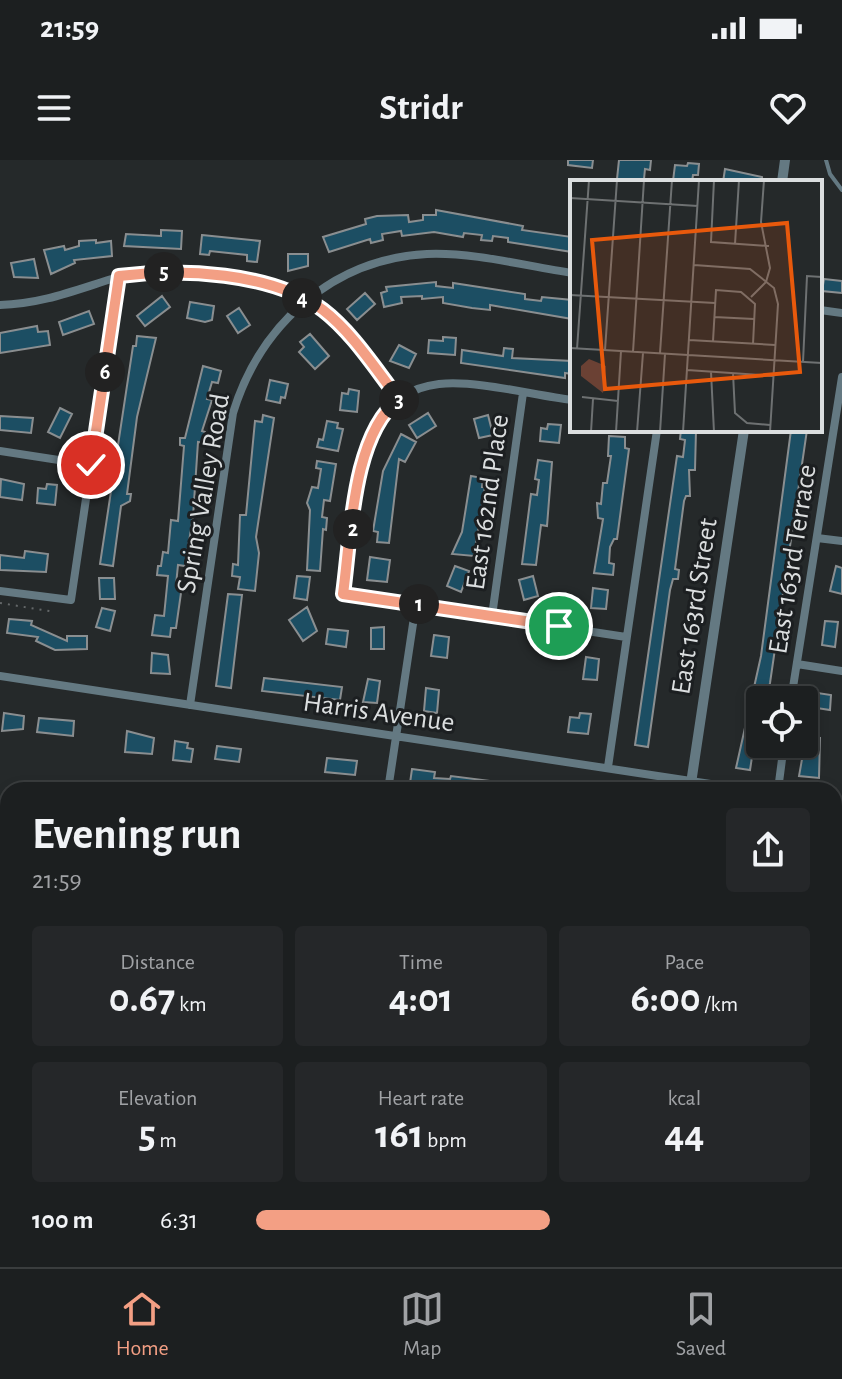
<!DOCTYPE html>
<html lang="en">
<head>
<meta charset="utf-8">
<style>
	:root { --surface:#1c1f20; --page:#252729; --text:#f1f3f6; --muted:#a0a2a5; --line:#3a3d3e; --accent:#f39f84 }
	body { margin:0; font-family:"Alegreya Sans",sans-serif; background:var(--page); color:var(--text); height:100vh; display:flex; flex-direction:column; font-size:30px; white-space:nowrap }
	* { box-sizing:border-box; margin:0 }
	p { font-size:26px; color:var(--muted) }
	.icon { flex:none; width:44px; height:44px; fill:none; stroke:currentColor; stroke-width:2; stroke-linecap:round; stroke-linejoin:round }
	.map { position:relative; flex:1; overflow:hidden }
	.drawer { position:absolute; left:0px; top:622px; width:842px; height:486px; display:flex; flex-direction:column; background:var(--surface); border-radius:24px 24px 0 0; box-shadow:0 4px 12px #0003,0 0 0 2px var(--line) }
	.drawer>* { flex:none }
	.tools { position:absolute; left:746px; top:526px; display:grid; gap:16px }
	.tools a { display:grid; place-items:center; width:72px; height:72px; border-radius:8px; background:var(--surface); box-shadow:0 4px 12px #0003,0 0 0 2px var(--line); font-size:40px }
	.pin { position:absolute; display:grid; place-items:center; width:68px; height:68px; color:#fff; margin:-34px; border:4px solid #fff; border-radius:50%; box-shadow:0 2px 8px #0007 }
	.km { position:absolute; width:40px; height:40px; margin:-20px; border-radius:50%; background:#222; color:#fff; font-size:22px; line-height:40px; text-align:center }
	.round { display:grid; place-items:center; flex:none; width:84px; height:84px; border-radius:8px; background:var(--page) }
	.summary { display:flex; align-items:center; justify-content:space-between; height:136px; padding:0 32px }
	h1 { font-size:44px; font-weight:700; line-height:60px }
	.metrics { display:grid; grid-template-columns:repeat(3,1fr); gap:12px; height:136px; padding:8px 32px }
	.metrics div { display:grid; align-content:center; border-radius:8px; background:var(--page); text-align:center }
	.metrics b { font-size:40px; font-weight:700 }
	.metrics small { font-size:22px; font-weight:400 }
	.metrics p { font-size:22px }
	ul { padding:0 32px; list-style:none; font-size:26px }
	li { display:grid; grid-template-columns:128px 96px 1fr; align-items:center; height:60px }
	li i { height:20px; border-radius:10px; background:var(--accent) }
	.status { display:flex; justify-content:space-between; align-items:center; height:56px; padding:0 40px; background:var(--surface); direction:ltr }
	.status svg { height:22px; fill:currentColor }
	header { display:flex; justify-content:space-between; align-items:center; height:104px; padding:0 32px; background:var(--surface); font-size:36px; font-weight:700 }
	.tab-bar { display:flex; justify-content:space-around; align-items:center; height:112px; border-top:2px solid var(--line); background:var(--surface); font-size:22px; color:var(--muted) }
	.tab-bar a { display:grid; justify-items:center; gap:4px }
	.tab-bar .current { color:var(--accent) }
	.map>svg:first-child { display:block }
</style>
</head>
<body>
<div class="status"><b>21:59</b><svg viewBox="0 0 49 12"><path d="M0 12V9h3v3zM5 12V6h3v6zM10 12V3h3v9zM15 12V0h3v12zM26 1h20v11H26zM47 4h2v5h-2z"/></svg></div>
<header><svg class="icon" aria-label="menu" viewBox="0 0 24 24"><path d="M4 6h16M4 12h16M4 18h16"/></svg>Stridr<svg class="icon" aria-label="heart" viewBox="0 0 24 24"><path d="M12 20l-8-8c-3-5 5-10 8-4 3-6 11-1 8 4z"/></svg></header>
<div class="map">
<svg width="842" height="1107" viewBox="0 0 842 1107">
	<rect width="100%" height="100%" fill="#25292a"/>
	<!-- water -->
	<path fill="#6b4134" stroke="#8d7067" stroke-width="2" d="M834,1096l8,3v8h-156l3,-7h145z"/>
	<!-- building -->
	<path fill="#1c4e63" stroke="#8a8e90" stroke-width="2" d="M568,0h25l-1,8 -24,-3z
		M619,0h32l-1,10 -5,-1 -1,10h-27z
		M688,3l11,1 -1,11h-5l-1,7 -19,-1 2,-16 12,1z
		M725,9l37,8v5h-39z
		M436,50l87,16 -1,4 50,7v15l-64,-10v-4l-15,-2 -1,5 -11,-1 1,-5 -18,-2 -1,4 -29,-5 -32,4 -1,-5 -19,3 1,6 -12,3 -1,-4 -41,13 -6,-15 43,-13 -1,-5 12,-3 31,-1 1,7 14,-2v-5h13z
		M161,70l21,1 -1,18 -57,-3 2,-12 35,2z
		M202,75l58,6 -3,21 -10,-1v-6l-37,-4 -1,4 -9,-1z
		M96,80v3l15,-2 1,15 -38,4 1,3 -24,11 -7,-24 20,-4 1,4 14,-4v-5z
		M288,94h20v12l-20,5z
		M34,99l4,19 -24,-1 -3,-14z
		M824,119l18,2v12l-20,-2z
		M436,122v4l17,2v-5l72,11v5l16,2 1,-4 30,3v19l-82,-14v5l-18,-2 -29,-5v-6l-21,2v-3l-21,1 1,6 -18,4 -3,-14 6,-2 -1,-4z
		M365,133l10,11 -18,16 -10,-11z
		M162,136l8,11 -25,19 -8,-10z
		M190,142l24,4 -2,14 -7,2 -18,-4z
		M239,148l11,17 -12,8 -11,-17z
		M89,151l5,13 -31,11 -4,-13z
		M37,166l1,6 10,-1 2,14 -50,8v-20z
		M310,174l19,22 -14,13 -16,-17 5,-5 -4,-5z
		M137,176l19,2 -19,79 -10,77h4l-1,7 -9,5 -8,60 -13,-2 33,-218h3z
		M443,177l13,1 -1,17 -27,-2 1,-13 14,1z
		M399,185l17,9 -7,14 -19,-7z
		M504,188l9,1 -1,9 60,3v13l-7,-1v5l-104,-15 1,-13 41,6z
		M203,206l18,5 -3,12 -6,-1 -5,17 5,1 -10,31 3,1 -1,11 -6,-1 -5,75 -8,49 -7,-1 -2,20 6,1 -6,42h-5l-1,9 -18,-2 3,-20 9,1 4,-40 -11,-1 1,-9h3l2,-14 5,1 3,-33 7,1 6,-75 -4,-1v-7h5z
		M270,220l18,4 -3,14 -4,-1 -1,6 -14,-3z
		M349,229l10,2 -2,21 -17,-2 2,-17 6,1z
		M60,248l12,6 -12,24 -12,-6z
		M428,253l8,13 -19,12 -8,-13z
		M263,255l11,3 -18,119 3,16 -4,38 -17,-2 2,-12 -8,-1 1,-12 5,1 2,-50h6l9,-94 7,1z
		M488,255l5,20 -14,3 -5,-19z
		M0,256l33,2 -2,15 -31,-3z
		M327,261l11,2 -1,5 6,1 -5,22 -21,-4 2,-8 4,1z
		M548,264l13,1 -2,18 -19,-2 1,-13 6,1z
		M681,270h15l-1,40h-6l1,26h-4l-2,5 -9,68 4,1 -1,9h-5l-3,11 -22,157 -13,-2 42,-289 6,1 2,-17 -5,-1z
		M791,270h16l-37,253 -4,17h-6l-2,58 -6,-1 -2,13 -14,-2 25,-112z
		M401,274l15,8 -11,20 -6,-3 -10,84 -12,-1 1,-10 -5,-1 10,-60z
		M609,276l16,1v11l4,1 -12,90h-3l-4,8 -1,16 5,1 -1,11 -19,-2 9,-54 -5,-1 -1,-15 4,1 2,-21h4l4,-27h-3z
		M538,300l14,2 -5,64 -6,-1 -5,40 -14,-1 9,-70 6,1 2,-15 -4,-1z
		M317,301l19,3 -6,37 -6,-1 -2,17 5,1 -1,12 -3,-1 -3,42 -13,-1 3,-60 -3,-7 5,-16 6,1 3,-19 -5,-1z
		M471,316l12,2 -1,9h3l-11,69 -22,-2 10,-22z
		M1,319l23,5 -2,16 -22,-3z
		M47,324l10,1 -2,20 -18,-2 1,-15 8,1z
		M25,391l23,3 -2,18 -46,-2v-15l24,3z
		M370,397l20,3 -3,22 -20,-2z
		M455,406l14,5 -8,21 -14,-6z
		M836,406l6,2v26l-12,-3z
		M297,416l13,1 -3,23 -13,-2z
		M533,416l5,20 -14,4 -5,-20z
		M99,418h15l1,21h-15z
		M593,428l15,2 -2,19 -15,-1z
		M228,434l14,1 -11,93 -15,-2z
		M307,447l10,24 -14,10 -14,-21z
		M102,448l13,3 -5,20 -14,-4z
		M9,459l23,2 -1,4 36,16v-5h20v13l-32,1 -19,-9 2,-4 -31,-4z
		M825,461l13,1 -3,25 -13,-2z
		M384,467v22h-13v-21z
		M328,469l20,2 -2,16 -20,-3z
		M434,475l15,2 -2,21 -16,-2z
		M152,493l16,2 2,19 -19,-1z
		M586,497l13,2 -2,21 -14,-1z
		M264,518l78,9 -2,13 -78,-9z
		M368,519l12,2 -3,22 -14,-1z
		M426,528l13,2 -2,23 -13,-2z
		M811,532l20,3 -1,15 -20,-3z
		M4,553l20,3 -1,13 -21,2z
		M580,553l11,1 -3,20 -20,-2 2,-15 9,1z
		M39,558l35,3 -1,15 -36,-4z
		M127,571l27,7 -2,16 -27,-2z
		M806,577l14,1 -1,40 -20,-2z
		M175,581l13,2 -1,5 6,1 -2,13 -18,-2z
		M217,586l24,3 -2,13 -24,-3z
		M327,598l30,3 -2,14 -30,-3z
		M412,609l23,3 -1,6 16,1 1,-3 71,9v5h-82v-3l-30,-4z
		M3,852l5,1v27l-8,-1z"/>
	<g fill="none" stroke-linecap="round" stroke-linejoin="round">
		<!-- path -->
		<path stroke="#646869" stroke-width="2" stroke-dasharray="2 6" stroke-linecap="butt" d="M0,443l55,9"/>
		<!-- service -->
		<path stroke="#647982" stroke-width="4" d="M826,0l4,14 12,16"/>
		<!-- minor -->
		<path stroke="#647982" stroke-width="8" d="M0,145c43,-1 78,-16 118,-28 52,-16 163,0 206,34 29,23 52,60 75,88
			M820,150l22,3
			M572,240c-40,-5 -94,-20 -133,-16 -68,8 -75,71 -83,125 -5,28 -9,57 -13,85l283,43
			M0,291l91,14
			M817,378l25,3
			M0,431l71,9 48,-324
			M492,456l31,-223
			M797,504l45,7
			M0,516l750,114
			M791,540l51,-323
			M190,545l43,-292c27,-88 99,-154 194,-159 47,-2 98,12 145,19
			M608,607l49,-337
			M388,630l28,-186
			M778,630l6,-46
			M834,643l8,1
			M0,673l8,1
			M834,774l8,2
			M0,831l8,1
			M834,903l8,1
			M0,988l8,1
			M834,1026l8,1
			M318,1107l1,-7"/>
		<!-- tertiary -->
		<path stroke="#647982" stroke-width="10" d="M782,22l3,-22
			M690,630l54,-360
			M623,1107l1,-7"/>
	</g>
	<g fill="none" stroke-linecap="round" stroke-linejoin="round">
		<defs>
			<path id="route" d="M91,305l28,-189c61,-8 153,-4 204,34 30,23 53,60 76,89 -47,36 -48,138 -56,195l216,32"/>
		</defs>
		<!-- route casing -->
		<use href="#route" stroke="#fff" stroke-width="16"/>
		<!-- route -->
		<use href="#route" stroke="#f39f84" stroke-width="10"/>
	</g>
	<g text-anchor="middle" stroke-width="6" stroke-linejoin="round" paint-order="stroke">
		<!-- street labels -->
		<g font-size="28" fill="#dbdedf" stroke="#1c1f21">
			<text transform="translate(202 333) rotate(-80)" y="10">Spring Valley Road</text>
			<text transform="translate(486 342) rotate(-82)" y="10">East 162nd Place</text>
			<text transform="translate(791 399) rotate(-81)" y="10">East 163rd Terrace</text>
			<text transform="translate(693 446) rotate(-81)" y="10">East 163rd Street</text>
			<text transform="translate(379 551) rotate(8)" y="10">Harris Avenue</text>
		</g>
	</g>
	<!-- overview -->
	<g transform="translate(570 20)">
		<rect width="252" height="252" fill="#25292a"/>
		<path d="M19,179l17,7 -3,27 -22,-17v-10z" fill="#6b4134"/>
		<path fill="none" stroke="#6e7172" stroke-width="2" d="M144,0l-3,62 58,4M0,18l128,8M165,64l4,-64M124,85l56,4 24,19 4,16 -8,128M0,115l145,8M181,117l15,-15 4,-14 -9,-46 3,-42M144,137l40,2M119,160l86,5M143,161l3,-51 25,2 14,12 -2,40M0,168l252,15M7,169l12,-169M35,170l12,-170M63,172l11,-172M90,173l12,-173M233,182l4,-86 15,1M117,190l86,6M141,192l3,60M163,193l2,40 12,10 23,2M12,217l36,4M21,252l2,-33M46,252l5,-81M67,252l6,-79M90,252l5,-78M113,252l16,-252"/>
		<path fill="#e8590c" fill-opacity="0.15" stroke="#e8590c" stroke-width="4" d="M217,43l13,149 -195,17 -13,-149z"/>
		<rect width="252" height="252" fill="none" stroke="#dbdedf" stroke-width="4"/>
	</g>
</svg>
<div class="tools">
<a><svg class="icon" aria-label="locate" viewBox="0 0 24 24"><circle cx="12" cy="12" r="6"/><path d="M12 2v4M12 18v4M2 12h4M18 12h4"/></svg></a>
</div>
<div class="pin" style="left:559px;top:466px;background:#1e9e55"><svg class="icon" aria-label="arrive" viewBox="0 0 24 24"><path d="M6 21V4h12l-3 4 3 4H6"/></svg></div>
<div class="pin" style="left:91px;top:305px;background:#d93025"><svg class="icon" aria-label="check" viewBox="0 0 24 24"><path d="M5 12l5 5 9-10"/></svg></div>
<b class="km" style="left:419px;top:444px">1</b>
<b class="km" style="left:353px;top:369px">2</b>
<b class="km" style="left:399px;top:240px">3</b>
<b class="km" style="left:302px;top:138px">4</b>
<b class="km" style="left:164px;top:112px">5</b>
<b class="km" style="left:105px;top:212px">6</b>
<section class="drawer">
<div class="summary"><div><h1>Evening run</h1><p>21:59</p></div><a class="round"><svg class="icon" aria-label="share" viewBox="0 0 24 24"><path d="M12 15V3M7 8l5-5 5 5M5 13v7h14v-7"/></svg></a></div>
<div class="metrics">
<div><p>Distance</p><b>0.67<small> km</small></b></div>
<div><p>Time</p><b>4:01</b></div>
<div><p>Pace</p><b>6:00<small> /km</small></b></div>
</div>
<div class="metrics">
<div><p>Elevation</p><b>5<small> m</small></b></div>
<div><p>Heart rate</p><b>161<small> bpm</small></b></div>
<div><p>kcal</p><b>44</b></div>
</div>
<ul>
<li><b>100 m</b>6:31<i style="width:53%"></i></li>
</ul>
</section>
</div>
<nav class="tab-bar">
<a class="current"><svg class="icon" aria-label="home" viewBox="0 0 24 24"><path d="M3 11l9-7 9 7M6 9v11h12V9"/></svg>Home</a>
<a><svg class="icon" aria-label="map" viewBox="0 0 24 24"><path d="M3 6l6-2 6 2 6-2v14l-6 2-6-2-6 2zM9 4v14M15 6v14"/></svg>Map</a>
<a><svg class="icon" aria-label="saved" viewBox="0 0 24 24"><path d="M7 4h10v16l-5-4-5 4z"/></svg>Saved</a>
</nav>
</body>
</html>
